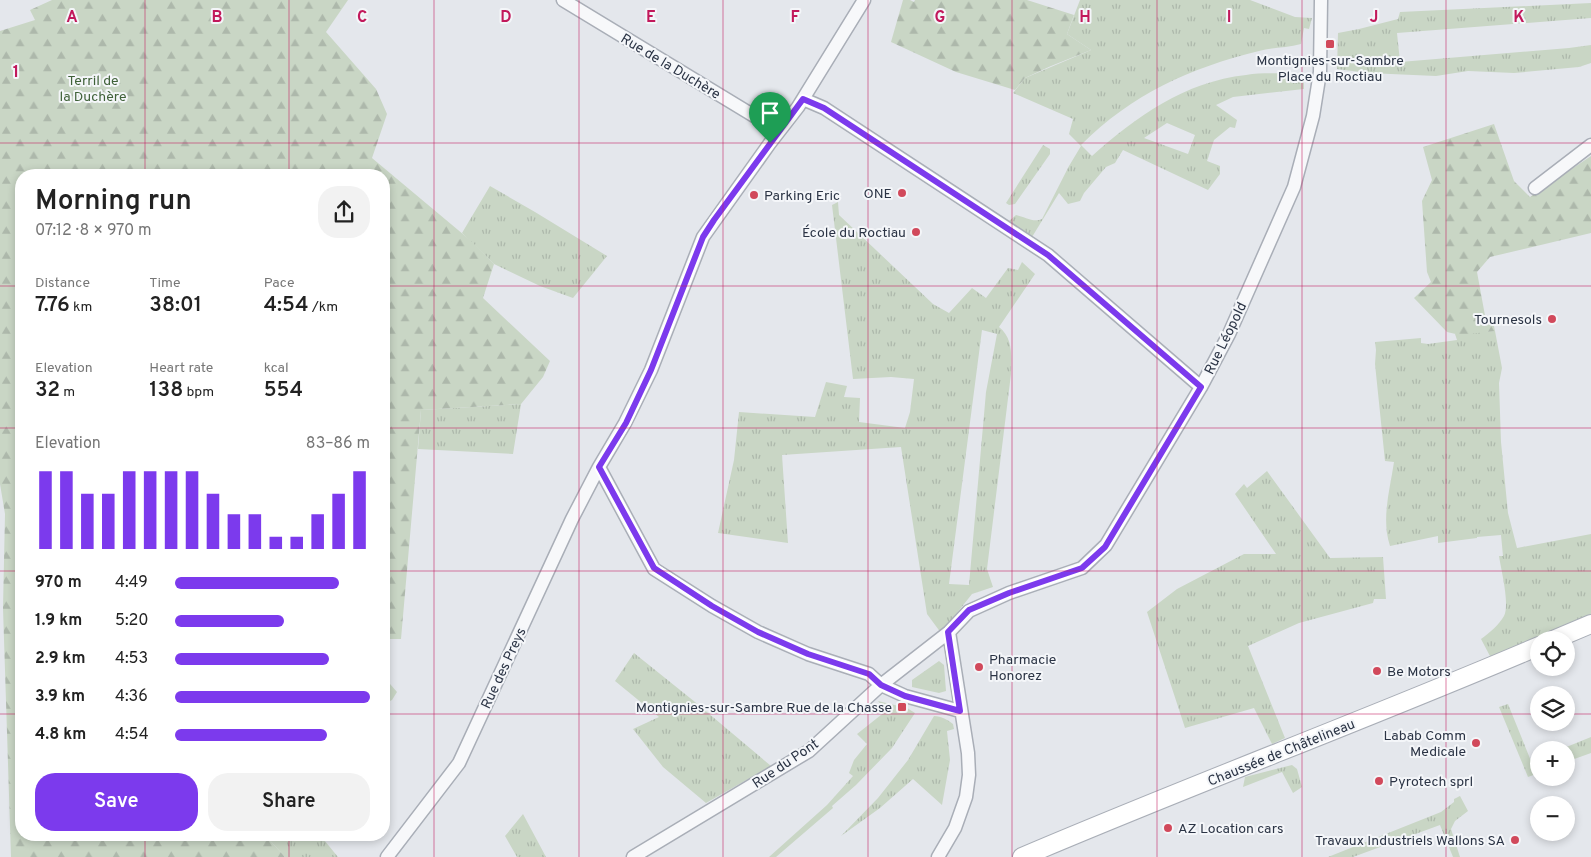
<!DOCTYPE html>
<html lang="en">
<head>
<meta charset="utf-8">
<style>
	:root { --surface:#fff; --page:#f2f2f2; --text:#222; --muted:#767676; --accent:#7c3aed }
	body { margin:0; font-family:Overpass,sans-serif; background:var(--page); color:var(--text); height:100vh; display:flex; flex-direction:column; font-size:19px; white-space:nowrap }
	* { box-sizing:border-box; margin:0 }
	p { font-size:16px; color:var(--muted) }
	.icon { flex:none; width:28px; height:28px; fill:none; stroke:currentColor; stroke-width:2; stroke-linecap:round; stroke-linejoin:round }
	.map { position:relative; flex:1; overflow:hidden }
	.side { position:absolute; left:15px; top:169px; width:375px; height:672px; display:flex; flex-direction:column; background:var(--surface); border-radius:20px; box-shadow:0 2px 8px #0003 }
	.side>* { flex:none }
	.controls { position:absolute; left:1530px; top:631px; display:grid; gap:10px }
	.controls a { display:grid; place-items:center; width:45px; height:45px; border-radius:50%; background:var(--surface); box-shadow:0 2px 8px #0003; font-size:25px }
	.pin { position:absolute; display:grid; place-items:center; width:42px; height:42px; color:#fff; margin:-51px -21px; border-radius:50% 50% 50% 0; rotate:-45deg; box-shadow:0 0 5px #0007 }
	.pin .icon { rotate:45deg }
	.round { display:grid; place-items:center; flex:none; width:52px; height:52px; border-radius:20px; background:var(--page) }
	.summary { display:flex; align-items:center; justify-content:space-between; height:85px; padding:0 20px }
	h1 { font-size:28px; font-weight:600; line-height:38px }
	.metrics { display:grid; grid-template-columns:repeat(3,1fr); gap:8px; height:85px; padding:5px 20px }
	.metrics div { display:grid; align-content:center }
	.metrics b { font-size:21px; font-weight:600 }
	.metrics small { font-size:14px; font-weight:400 }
	.metrics p { font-size:14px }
	.chart { height:140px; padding:10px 20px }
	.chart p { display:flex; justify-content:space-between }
	.chart svg { width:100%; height:90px; margin-top:5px; stroke:var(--accent); stroke-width:6 }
	.button { display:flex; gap:10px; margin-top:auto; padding:10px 20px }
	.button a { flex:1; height:58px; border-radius:20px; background:var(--accent); color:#fff; font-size:20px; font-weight:600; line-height:58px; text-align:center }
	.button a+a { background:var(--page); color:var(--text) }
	ul { padding:0 20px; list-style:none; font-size:16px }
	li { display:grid; grid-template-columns:80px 60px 1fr; align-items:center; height:38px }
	li i { height:12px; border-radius:6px; background:var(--accent) }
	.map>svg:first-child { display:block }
</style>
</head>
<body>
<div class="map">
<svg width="1591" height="857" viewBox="0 0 1591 857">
	<defs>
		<pattern id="grass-tufts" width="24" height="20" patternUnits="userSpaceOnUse" patternTransform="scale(1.25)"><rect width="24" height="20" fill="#c9d6c5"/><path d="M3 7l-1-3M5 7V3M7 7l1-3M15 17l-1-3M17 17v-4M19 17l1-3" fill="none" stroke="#adb8ab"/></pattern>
		<pattern id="forest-firs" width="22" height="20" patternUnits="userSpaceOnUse" patternTransform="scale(1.25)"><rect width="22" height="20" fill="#c9d6c5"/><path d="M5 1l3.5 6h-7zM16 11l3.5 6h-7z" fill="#adb8ab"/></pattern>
	</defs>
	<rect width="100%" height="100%" fill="#e4e7ec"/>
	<!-- grass -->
	<path fill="url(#grass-tufts)" fill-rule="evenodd" d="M1080,0h170l45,17 17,1 -3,11 -5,-1 -3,16c-14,4 -28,3 -42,7 -69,17 -127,43 -178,94l11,11c45,-40 92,-74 154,-81 19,-3 38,-1 58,-1v15l-71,8 -17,8 21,15 -2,8 -5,-1 -16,13 -7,21 13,5v8l-12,16 -85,-40 -8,13 -9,4 -22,26 -4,8 -12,3 -9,-11 -27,44 -23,-16 7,-6c9,2 18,8 26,4l27,-53 12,-20 -12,-12 4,-15 -60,-26 12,-15 66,-28 -24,-16zM1167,123l28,12 -7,19 -44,-16z
		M1591,3v15l-194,15 3,29 169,-14 22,-3v18l-12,4 -65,6 -46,-2 -32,5 -68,-3 -31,-4 1,-36 21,-4 39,-10 2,-7z
		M1043,145l7,4v5l-35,50 -6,1 -3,-2z
		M490,186l45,26 72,44 -34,42 -33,-12 -46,-22 -32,-31z
		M838,202l1,13 94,89 16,9 23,-25 14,10 22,-30 10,2 4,-8 13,12 -36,53c15,12 12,30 12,47l-24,195 6,18 -21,7 -31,39 -14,-19 -26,-167 -119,8 6,88 -70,-10 16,-73 5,-48 76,5 11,-35 21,4 -3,11 16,1 -1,24 46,6 5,-16 4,-33 -23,-2 -38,2 -21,-174zM982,330l15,4 -11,58 -17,193 -20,-1z
		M1495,331l7,37 -3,15 2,59 7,71 9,35 74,-14v82l-100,42 -10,-19c8,-6 18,-14 23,-23 6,-12 -3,-46 -5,-60h4l-2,-21 -24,2v1l-39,5v-7l-48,10c-9,-27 0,-57 4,-84l-9,-1 -10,-97 1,-14 -1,-8 46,-4v5l7,1 29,-4 -2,-6z
		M521,404l-8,50 -95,-5 3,-39z
		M1267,471l63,87 53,-1 3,42h-12l-1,4 -74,20 -51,23 37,92 -13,6 -18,-36 -69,20 -38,-116 30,-23 67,-35h32l-41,-60 9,-10 3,4z
		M634,653l61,49 76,64 -65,37 -43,-36 -30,-38 26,-12 -44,-36z
		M939,661l5,4 2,26 -7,2 -27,-6v-7z
		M878,701l29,7 8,5 -23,35 -36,37 -24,21 1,2 -57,49h-7l58,-52 26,-29 -4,-3 5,-13 13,-16 -10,-10 29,-23z
		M1508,704l23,57 8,-3v15l-11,4 -29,-70z
		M934,716c7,0 14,4 19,8l1,5 -7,2 3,29 -8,45 -29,-26 -33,29 -39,28 37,-38 30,-38z
		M1591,737v16l-25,9v-12h-7z
		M1292,765l5,4 5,18 -9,6 -11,-21 -39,15 2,-10z
		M1460,796l8,15 -13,10 -4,8 9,28h-7l-13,-32 -87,32h-25l113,-45 13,-10v-3z
		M523,814l23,43h-29l-12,-21z
		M265,835h55l18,22h-53z"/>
	<!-- forest -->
	<path fill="url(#forest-firs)" d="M52,0h296l-22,32 50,57 11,25 -15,44 98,82 24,24 -11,34 67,63 -7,16 -22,27 -100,6 -20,229h-17v-464h-363v660h244l20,22h-274l-8,-249 2,-94 -5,-30v-453l35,-11 -5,-10z
		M903,0h7l4,2 1,-2h112l47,15 -7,19 24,16 -40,16 -26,12 -10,12 -59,-18 -65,-30z
		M1494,124l20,57 16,16 61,-41v77l-101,24 -13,15 9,49 7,1 2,9 -35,4 -13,-3 -33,-34 17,-16 -4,-10 -5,-71 10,-21 -9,-33z
		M384,677l13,15 -5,8 -8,4z"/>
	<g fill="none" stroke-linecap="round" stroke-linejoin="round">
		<defs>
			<path id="minor" d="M563,0l216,131
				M803,99l21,9 224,147 153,132
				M1535,188l56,-43
				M599,467l55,102 58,37 46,26 50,22 61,20 12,11 24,11 55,15
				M387,857l72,-94 113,-244 27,-52 26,-44 26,-53 52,-133 67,-94 28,-36 66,-107
				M633,857l176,-106 72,-66 68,-53 20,-21 40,-18 73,-25 24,-23 95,-158 28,-53 65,-147 19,-71 7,-44 1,-72
				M938,857l17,-29 11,-31 3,-22 -1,-22 -19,-121"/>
			<path id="secondary" d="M1553,640l38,-16
				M1022,857c171,-73 346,-138 517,-211"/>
		</defs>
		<!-- minor casing -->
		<use href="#minor" stroke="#a9aeb7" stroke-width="15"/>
		<!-- secondary casing -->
		<use href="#secondary" stroke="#a9aeb7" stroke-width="20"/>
		<!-- minor -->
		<use href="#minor" stroke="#f7f8fa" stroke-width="12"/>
		<!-- secondary -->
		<use href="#secondary" stroke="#fff" stroke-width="18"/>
	</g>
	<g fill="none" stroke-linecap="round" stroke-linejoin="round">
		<defs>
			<path id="route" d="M803,99l21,9 224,147 153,132 -96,160 -23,21 -73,25 -40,17 -21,22 12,79 -55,-15 -24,-11 -12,-11 -61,-20 -50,-22 -46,-26 -58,-38 -55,-101 27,-44 25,-53 52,-133 11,-17z"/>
		</defs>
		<!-- route casing -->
		<use href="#route" stroke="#fff" stroke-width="10"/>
		<!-- route -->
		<use href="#route" stroke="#7c3aed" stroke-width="6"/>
	</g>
	<!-- grid -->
	<path fill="none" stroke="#c2185b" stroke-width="1" stroke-opacity="0.55" d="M145,0v175M289,0v175M434,0v857M579,0v857M723,0v857M868,0v857M1012,0v857M1157,0v857M1302,0v857M1446,0v857M0,143h1591M0,286h21M384,286h1207M0,428h21M384,428h1207M0,571h21M384,571h1207M0,714h21M384,714h1155M1566,714h25M145,835v22M289,835v22"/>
	<!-- markers -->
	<g fill="#d1495b" stroke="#f4f6f9" stroke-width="2">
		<rect x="1325" y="39" width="10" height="10" rx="2.5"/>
		<circle cx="902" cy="193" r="5"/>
		<circle cx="754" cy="195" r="5"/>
		<circle cx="916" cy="232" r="5"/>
		<circle cx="1552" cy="319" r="5"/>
		<circle cx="979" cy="667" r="5"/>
		<circle cx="1377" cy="671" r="5"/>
		<rect x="897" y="702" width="10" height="10" rx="2.5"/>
		<circle cx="1476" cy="743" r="5"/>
		<circle cx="1379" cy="781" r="5"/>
		<circle cx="1168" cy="828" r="5"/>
		<circle cx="1515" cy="840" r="5"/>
	</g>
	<g text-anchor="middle" stroke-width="4" stroke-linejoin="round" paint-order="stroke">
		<!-- poi labels -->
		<g font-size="14" fill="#2b3445" stroke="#f4f6f9" text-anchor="end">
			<text x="1330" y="65" text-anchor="middle">Montignies-sur-Sambre<tspan x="1330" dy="16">Place du Roctiau</tspan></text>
			<text x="892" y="198">ONE</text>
			<text x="764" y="200" text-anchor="start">Parking Eric</text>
			<text x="906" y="237">École du Roctiau</text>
			<text x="1542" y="324">Tournesols</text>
			<text x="989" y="664" text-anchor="start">Pharmacie<tspan x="989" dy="16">Honorez</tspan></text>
			<text x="1387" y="676" text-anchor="start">Be Motors</text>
			<text x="892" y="712">Montignies-sur-Sambre Rue de la Chasse</text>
			<text x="1466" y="740">Labab Comm<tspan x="1466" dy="16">Medicale</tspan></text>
			<text x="1389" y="786" text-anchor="start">Pyrotech sprl</text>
			<text x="1178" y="833" text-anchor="start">AZ Location cars</text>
			<text x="1505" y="845">Travaux Industriels Wallons SA</text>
		</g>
		<!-- street labels -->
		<g font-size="14" fill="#2b3445" stroke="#f4f6f9">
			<text transform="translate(671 66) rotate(31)" y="5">Rue de la Duchère</text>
			<text transform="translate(1225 338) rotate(-64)" y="5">Rue Léopold</text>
			<text transform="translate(503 668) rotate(-65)" y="5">Rue des Preys</text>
			<text transform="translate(1281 752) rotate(-22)" y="5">Chaussée de Châtelineau</text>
			<text transform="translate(785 763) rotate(-34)" y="5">Rue du Pont</text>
		</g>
		<!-- park labels -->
		<g font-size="14" fill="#3f6138" stroke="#f4f6f9">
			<text x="93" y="85">Terril de<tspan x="93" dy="16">la Duchère</tspan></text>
		</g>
	</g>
	<g font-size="16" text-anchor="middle" font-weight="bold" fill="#c2185b" stroke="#f4f6f9" stroke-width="4" stroke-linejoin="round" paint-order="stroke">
		<text x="72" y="22">A</text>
		<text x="217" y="22">B</text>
		<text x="362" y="22">C</text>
		<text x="506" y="22">D</text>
		<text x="651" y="22">E</text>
		<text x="795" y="22">F</text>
		<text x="940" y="22">G</text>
		<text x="1085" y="22">H</text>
		<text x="1229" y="22">I</text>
		<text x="1374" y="22">J</text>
		<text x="1519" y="22">K</text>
		<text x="16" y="77">1</text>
	</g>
</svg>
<div class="controls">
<a><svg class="icon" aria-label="locate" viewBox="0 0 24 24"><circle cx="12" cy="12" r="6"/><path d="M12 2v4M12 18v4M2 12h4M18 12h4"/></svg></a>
<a><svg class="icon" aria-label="layers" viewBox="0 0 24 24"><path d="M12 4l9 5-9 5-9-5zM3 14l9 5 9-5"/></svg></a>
<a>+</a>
<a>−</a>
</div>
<div class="pin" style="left:770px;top:143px;background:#1e9e55"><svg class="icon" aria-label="arrive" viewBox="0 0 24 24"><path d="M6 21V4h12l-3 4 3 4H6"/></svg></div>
<section class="side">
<div class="summary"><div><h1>Morning run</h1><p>07:12 · 8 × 970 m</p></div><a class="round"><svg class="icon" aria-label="share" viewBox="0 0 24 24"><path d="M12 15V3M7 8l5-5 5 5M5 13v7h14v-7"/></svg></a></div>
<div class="metrics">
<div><p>Distance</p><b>7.76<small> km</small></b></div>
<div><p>Time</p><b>38:01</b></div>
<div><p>Pace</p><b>4:54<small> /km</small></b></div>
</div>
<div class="metrics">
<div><p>Elevation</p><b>32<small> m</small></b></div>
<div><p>Heart rate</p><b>138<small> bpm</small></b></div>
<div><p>kcal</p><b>554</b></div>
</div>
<div class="chart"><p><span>Elevation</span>83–86 m</p>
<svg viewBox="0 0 160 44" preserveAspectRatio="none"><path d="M5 44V6M15 44V6M25 44V17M35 44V17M45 44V6M55 44V6M65 44V6M75 44V6M85 44V17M95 44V27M105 44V27M115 44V38M125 44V38M135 44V27M145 44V17M155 44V6"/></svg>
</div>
<ul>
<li><b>970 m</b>4:49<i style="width:84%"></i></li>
<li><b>1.9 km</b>5:20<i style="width:56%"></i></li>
<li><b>2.9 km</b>4:53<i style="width:79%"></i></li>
<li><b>3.9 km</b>4:36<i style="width:100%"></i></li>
<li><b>4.8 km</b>4:54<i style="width:78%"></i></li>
</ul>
<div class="button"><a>Save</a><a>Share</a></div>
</section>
</div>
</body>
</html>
